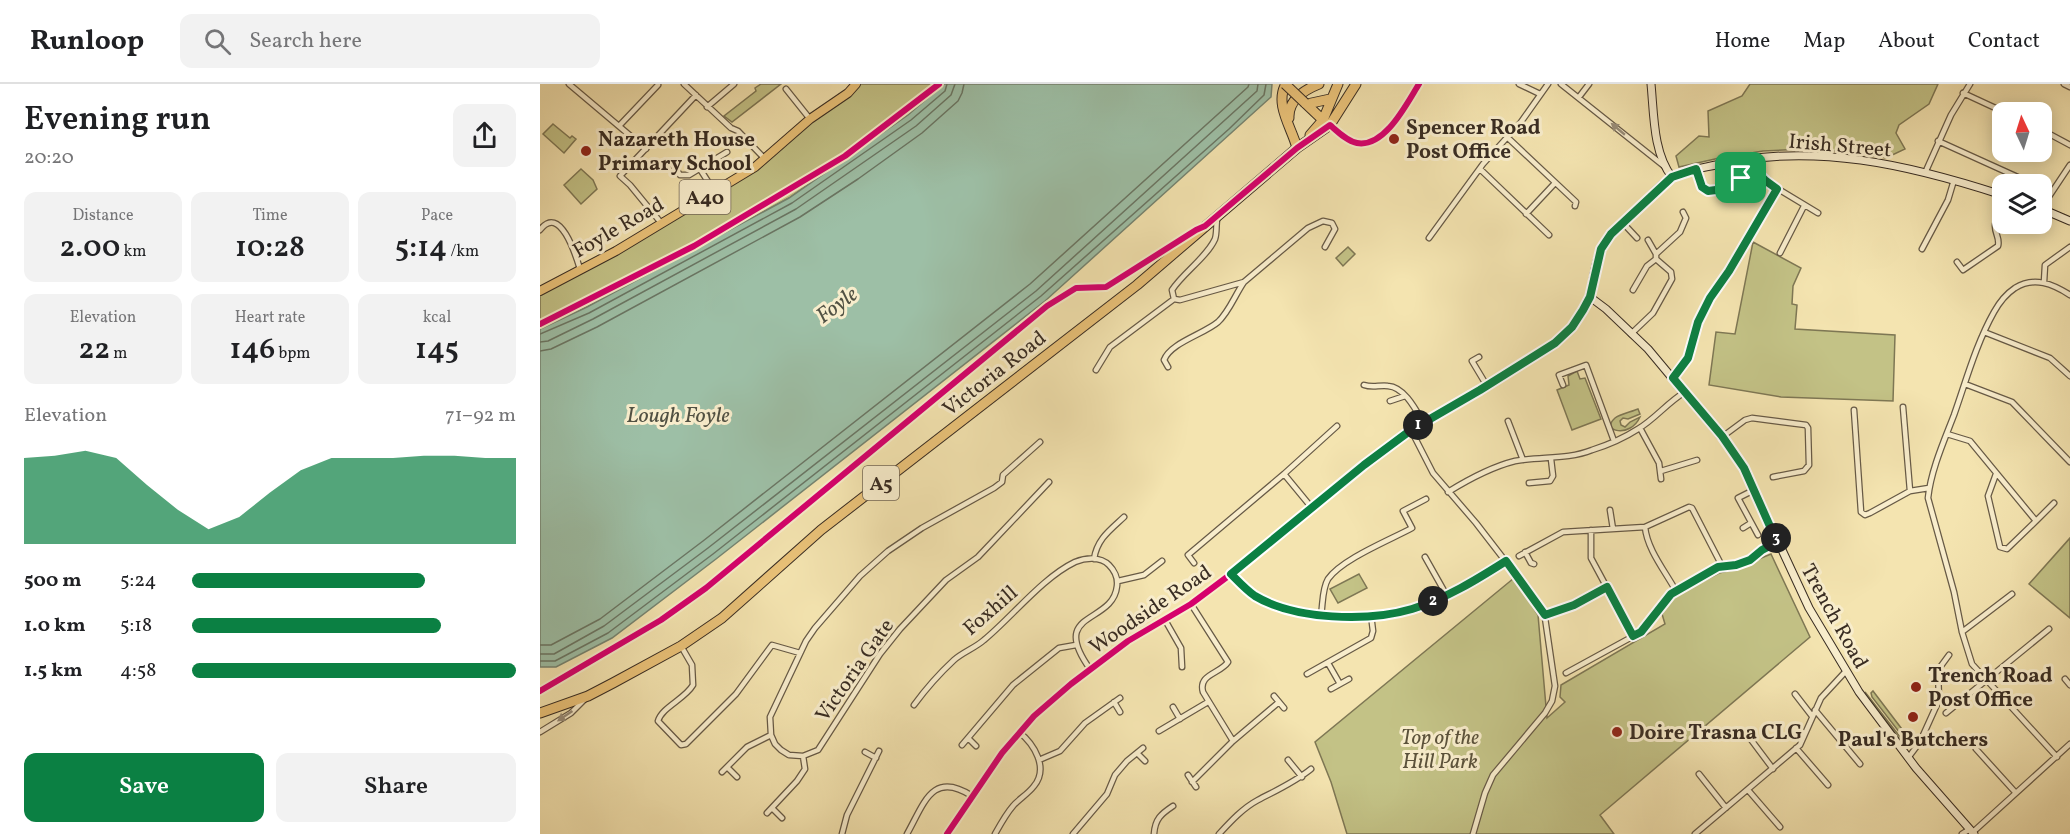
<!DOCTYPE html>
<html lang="en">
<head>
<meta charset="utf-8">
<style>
	:root { --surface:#fff; --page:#f2f2f2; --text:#202124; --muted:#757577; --line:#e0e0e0; --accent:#0b8043 }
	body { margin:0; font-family:Vollkorn,serif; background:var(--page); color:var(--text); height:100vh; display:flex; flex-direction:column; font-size:22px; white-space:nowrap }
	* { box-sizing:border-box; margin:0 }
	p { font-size:20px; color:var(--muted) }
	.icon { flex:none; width:33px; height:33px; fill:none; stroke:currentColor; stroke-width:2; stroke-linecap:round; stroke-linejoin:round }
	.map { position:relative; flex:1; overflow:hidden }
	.sheet { display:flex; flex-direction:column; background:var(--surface); width:540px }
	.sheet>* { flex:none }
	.needle { width:39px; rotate:356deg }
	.tools { position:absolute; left:1452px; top:18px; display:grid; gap:12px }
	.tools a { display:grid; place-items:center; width:60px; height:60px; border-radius:12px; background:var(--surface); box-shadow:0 3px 15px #0003; font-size:30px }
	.pin { position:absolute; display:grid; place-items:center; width:51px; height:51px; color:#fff; margin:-26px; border-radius:12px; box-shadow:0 3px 9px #0006 }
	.km { position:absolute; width:30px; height:30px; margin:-15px; border-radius:50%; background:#222; color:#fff; font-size:16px; line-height:30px; text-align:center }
	.round { display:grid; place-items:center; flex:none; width:63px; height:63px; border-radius:12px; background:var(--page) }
	.headline { display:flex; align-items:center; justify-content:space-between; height:102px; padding:0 24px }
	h1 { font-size:33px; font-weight:600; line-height:45px }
	.figures { display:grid; grid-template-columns:repeat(3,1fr); gap:9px; height:102px; padding:6px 24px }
	.figures div { display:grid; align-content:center; border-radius:12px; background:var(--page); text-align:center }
	.figures b { font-size:30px; font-weight:600 }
	.figures small { font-size:16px; font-weight:400 }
	.figures p { font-size:16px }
	.chart { height:168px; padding:12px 24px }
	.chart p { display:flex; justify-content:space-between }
	.chart svg { width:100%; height:108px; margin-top:6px; fill:var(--accent); opacity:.7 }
	.cta { display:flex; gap:12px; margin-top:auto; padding:12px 24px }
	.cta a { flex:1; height:69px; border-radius:12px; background:var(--accent); color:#fff; font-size:24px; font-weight:600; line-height:69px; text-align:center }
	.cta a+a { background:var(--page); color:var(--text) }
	ul { padding:0 24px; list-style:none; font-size:20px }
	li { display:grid; grid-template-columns:96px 72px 1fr; align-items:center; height:45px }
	li i { height:15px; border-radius:8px; background:var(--accent) }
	header { display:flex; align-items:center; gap:36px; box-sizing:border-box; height:84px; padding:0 30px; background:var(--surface); border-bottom:2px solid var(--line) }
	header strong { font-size:28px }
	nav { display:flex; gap:33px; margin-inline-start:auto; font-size:21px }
	.search { width:420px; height:54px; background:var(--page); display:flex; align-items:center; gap:15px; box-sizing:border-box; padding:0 21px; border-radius:12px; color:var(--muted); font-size:22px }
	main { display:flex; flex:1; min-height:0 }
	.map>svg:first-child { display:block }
</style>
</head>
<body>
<header>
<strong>Runloop</strong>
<div class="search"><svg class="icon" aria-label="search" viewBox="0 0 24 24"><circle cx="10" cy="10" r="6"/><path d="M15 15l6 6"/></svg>Search here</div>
<nav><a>Home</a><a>Map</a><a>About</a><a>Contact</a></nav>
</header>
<main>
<section class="sheet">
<div class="headline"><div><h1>Evening run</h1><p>20:20</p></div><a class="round"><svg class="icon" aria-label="share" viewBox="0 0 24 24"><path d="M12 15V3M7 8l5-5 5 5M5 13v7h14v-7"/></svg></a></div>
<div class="figures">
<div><p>Distance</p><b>2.00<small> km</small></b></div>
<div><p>Time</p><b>10:28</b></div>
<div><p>Pace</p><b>5:14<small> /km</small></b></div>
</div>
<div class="figures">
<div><p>Elevation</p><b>22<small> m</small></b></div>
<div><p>Heart rate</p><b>146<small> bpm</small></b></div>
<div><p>kcal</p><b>145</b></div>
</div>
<div class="chart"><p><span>Elevation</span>71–92 m</p>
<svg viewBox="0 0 160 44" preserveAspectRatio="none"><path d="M0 44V9L10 8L20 6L30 9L40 20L50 30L60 38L70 33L80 23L90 14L100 9L110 9L120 9L130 8L140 8L150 9L160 9V44z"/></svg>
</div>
<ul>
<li><b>500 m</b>5:24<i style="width:72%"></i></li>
<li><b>1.0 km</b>5:18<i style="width:77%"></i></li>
<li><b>1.5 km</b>4:58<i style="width:100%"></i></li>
</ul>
<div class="cta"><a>Save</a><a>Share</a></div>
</section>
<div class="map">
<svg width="1530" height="750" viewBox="0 0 1530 750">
	<rect width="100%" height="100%" fill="#f4e4b0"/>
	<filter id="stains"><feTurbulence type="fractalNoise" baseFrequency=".00333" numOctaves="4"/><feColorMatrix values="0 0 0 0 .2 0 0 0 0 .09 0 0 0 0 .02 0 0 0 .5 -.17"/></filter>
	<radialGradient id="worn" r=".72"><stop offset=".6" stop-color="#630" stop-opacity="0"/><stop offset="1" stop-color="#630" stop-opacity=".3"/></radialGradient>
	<!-- green -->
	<path fill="#c3c286" stroke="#7e7754" stroke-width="1.5" d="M221,0h20l-49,38 -8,-6 32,-25 -1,-3z
		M316,0h74l9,4 -31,27 -119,83 -202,109 -47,22v-38l215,-124z
		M1210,0h188l-9,20 -30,21 -3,8 9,16 -19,9 -39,-6 -40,-3 -44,2 -48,8 -36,8 -3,-11 23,-20 10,1 -1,-26 34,-15z
		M13,40l17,14 2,-2 4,3 -12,14 -21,-19z
		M41,85l12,11 4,9 -16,15 -17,-19z
		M1213,158l48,26 -8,18 -1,18 5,1 -2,24 100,6 -2,66 -112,-4 -72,-12 7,-53 19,2z
		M808,163l7,7 -12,12 -7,-8z
		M1037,287l3,8 5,-1 16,41 -29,11 -15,-40 12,-5 -1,-9z
		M1098,325l2,5 -12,5 -5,-1 -3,3 1,4 4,2 5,-5 10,-5c-10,22 -40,14 -25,1 5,-4 16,-6 23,-9z
		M1530,454v80l-41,-34z
		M1231,470l39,83 -210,178 14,19h-267l-16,-52 -16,-40 199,-164 24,37 9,103 18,-16 -5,-5 1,-12 104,-61 -3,-10 10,-17 47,-24 13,-3z
		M819,490l8,14 -29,15 -8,-14z
		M1333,607l35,46 4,-4v10l-2,3 -38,-49 -1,-4z
		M1325,608l43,55h-3z"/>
	<!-- water -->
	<path fill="#9dbfa6" stroke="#758471" stroke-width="1.5" d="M404,0h328l-1,13 -226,204 -329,258 -104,79 -56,29h-16v-338l47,-22 202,-109 119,-83z"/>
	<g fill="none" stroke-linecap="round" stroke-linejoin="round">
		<!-- shore -->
		<path stroke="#6a7664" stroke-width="1.5" d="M0,250l49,-21 203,-110 119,-83 34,-29 2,-7
			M0,258l8,-1 45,-22 203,-110 120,-83 35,-31 4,-11
			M0,267l11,-2 46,-22 203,-110 58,-38 64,-46 36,-32 4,-8 2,-9
			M0,561h11l49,-26 103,-78 327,-257 218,-197 1,-3
			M0,570h14l50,-28 104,-78 328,-257 221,-200 1,-7
			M0,577h15l53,-28 105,-79 328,-258 188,-167 35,-34 2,-11"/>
		<defs>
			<path id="street" d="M29,0l77,65
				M144,0l47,44 7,3 27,28
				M979,0l21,10
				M1021,0l103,82
				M1524,0l6,3
				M246,5l24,30
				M1423,9l41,19
				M1039,13l10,-13
				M167,23l27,-23
				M790,41c8,7 17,16 27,18 28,5 50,-40 62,-59
				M79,42l39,-41
				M1502,46l28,15
				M967,53l69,65 -1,4
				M1398,57l95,43
				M134,82l6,9h9l38,-23
				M160,85l14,22
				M940,85l69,66
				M1156,85l7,18 5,4 16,-2 32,-18 9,10 53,32
				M1385,89l26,-58 19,-31
				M1502,104l9,5
				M1502,123l28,-42
				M986,130l29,-31
				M1083,139l14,15
				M122,140l-32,-39 -10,-9 76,-81
				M0,146c20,-27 36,26 40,39
				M889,154l54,-74 38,-42 27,-38
				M1108,156l8,14
				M1382,165l26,-49 6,-20
				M1240,169l24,-47
				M1417,178l6,8 35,-24c2,-8 -3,-12 -3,-20 0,-7 5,-14 7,-20
				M1504,198l1,-17 25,-18
				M1093,206l14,-24 9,-7v-5l24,-22 6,-14 -3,-6
				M634,215l6,1 64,-18 64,-54 15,-7 9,2 3,6 -10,18
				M1444,248l66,26 20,18
				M1091,250l22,-21 19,-34 -1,-7 -15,-13
				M939,273l-7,4 15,25
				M628,283l-4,-7c6,-17 40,-26 54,-38 11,-10 17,-27 26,-40
				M556,286l14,-23 64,-48 -2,-9c11,-17 35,-33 43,-51 2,-6 1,-14 2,-19
				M1133,294l15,-19 10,-37 12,-23 19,-28 48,-82
				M1425,300l47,18 58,60
				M824,301c8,3 15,0 24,1 16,1 27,22 35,36
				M1023,301l-4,-10 27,-10 28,76
				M850,317l15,-5
				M1363,323l7,84
				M1314,326l7,102 4,3 5,-2 40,-22 19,-3
				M968,337l15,39
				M1100,344l19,35 2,16
				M871,346l22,43 43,50 68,88 11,75 -3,15 -7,12 -52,62 -8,18 -12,41
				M1407,350l23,7 66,80 -29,28 -7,-2 -12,-51 8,-22
				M1182,353l23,-17 7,-2 54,7 2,3 1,37 -5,6 -31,6
				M500,358l-37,33 -1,7 -8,6 -72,40 -34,23 -28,25 -45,52 -9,13 -36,76 1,18 4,9 6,6 8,5 14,1 15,-6 62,-96 20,-25 46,-49 32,-23 71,-75
				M1121,387l36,-11
				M989,399l21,-2 3,-5 -2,-17
				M1214,406l-16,8 20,37
				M908,408c21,-13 43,-25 67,-31 26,-5 52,-1 77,-11 16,-5 32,-12 46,-21 17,-10 30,-27 47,-37
				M772,424l-28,-34 53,-48
				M1070,426l3,19
				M1496,437l18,-18
				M1105,443c2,22 20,44 31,64
				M1203,444l8,-5
				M1051,446v28l42,78
				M985,468l6,11 3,1
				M979,472l44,-24 82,-5 44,-20 3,1 30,58
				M885,473l22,39
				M554,475c3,-20 16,-29 30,-42
				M654,479l-6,-8 96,-81
				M691,490c7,8 15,17 24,22 40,24 113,26 157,12 35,-10 64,-28 94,-47
				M578,497l26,-6 18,-14
				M651,520l37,58c-8,12 -30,12 -25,30l30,49
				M781,531c2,-11 1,-26 7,-36 14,-20 62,-39 84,-51l-9,-17 23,-12
				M1005,531l29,-10 33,-18
				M625,536l16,28 1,19
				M1422,548l50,-38
				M141,562l11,19 1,20c-8,14 -31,22 -35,36l23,24 5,-1 50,-50 36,-49 28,8
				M788,579l12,21
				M1026,589l75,-41 30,-38 47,-27 18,-2 14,-5 12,-10 15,-8
				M767,590l64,-36 2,-7 -2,-16
				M1525,595l5,6
				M791,605l18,-10
				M1255,610l17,22
				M734,612l10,12
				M574,618l6,10
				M374,621c11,-15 26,-32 40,-45 9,-8 21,-12 30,-20 28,-23 58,-62 91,-78 10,-4 25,-6 34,3 5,5 9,13 8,21 -4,39 -69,24 -27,83
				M633,623l7,12
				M1275,626l45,54
				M1406,629l103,-84
				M619,647l49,-29
				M0,648l31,-19 13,-13
				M1206,649l27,36
				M428,654l8,8
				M422,661l51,-60 46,-37 17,-3
				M1256,664l32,37
				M1436,665l39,43
				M325,668l11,6
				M597,669l8,8
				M1517,673l-85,-93 -10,-32 -8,-40 -26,-94c3,-28 16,-57 26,-83 12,-34 22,-71 40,-103 5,-9 12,-18 21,-24 19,-12 38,-4 55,7
				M1368,674l12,-16 19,-42 -1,-30 11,-15
				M499,676l21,-9 25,-28 35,-25
				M748,676l14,17
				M187,683l10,10
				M182,688l25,-25 24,-12
				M1159,690l27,34
				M648,691l8,12
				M652,698l41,-41 46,-39
				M1208,706l32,37
				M232,724l10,10
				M227,729l30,-32 8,-12 -2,-13
				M1433,748l97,-88
				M302,750l5,-19 32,-64
				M367,750c17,-30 25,-64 65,-38
				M407,750l55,-81 32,-37 18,-17 76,-58 63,-37 40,-30 133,-109 47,-35 89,-53 55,-34 16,-16 19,-30
				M455,750c5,-9 11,-20 18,-28 6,-7 15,-12 21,-20 15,-18 0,-42 -15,-54
				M533,750l34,-40 8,-19 12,-14 16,-13
				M614,750c1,-15 7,-20 19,-28
				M679,750c12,-13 24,-26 39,-34 19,-10 37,-18 53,-31
				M1155,750l105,-89 21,-47 25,-27
				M1422,750l8,-5"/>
			<path id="secondary" d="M1111,0c3,30 2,69 21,93
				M1502,125l28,12
				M1434,750l-58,-66 -57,-76 -50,-84 -65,-140 -15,-22 -81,-97 -42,-40 -16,-12c3,-18 6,-42 16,-57 8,-12 22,-22 32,-32 11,-10 22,-24 34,-31 13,-7 30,-9 44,-12 97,-23 194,0 286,30"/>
			<path id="primary" d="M0,207l76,-40 139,-84 55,-48 38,-26 8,-9"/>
			<path id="highway" d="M746,0c-12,20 6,44 11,64
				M765,19l20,19
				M767,20l23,-5
				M749,34c-1,-18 15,-28 30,-34
				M770,51l13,-15 15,-36
				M0,629l48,-17 25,-13 68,-37 41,-28 99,-88 316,-245 160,-137 33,-23 26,-41"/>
		</defs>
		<!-- street casing -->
		<use href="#street" stroke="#675a46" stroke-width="7"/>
		<!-- secondary casing -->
		<use href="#secondary" stroke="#382c22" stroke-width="9"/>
		<!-- primary casing -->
		<use href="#primary" stroke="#382c22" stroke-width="10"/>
		<!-- highway casing -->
		<use href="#highway" stroke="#382c22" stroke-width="11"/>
		<!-- street -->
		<use href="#street" stroke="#f8edcc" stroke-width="4.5"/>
		<!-- secondary -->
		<use href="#secondary" stroke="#f8edcc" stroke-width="7"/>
		<!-- primary -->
		<use href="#primary" stroke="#eac278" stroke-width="8"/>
		<!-- highway -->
		<use href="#highway" stroke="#eac278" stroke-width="9"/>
		<defs>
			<path id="highway-bridge" d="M745,0l20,19"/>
		</defs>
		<!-- highway-bridge casing -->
		<use href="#highway-bridge" stroke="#382c22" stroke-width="11" stroke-linecap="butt"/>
		<!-- highway-bridge -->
		<use href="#highway-bridge" stroke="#eac278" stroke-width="9"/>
		<defs>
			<path id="cycleway" d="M0,240l154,-78 151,-90 94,-72
				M0,607l121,-71 45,-32 341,-282 29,-18 30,-1 90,-57 9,-4 92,-78 33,-23c8,7 17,16 27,18 28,5 50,-40 62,-59
				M407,750l55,-81 32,-37 37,-32 57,-43 63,-37 40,-30 133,-109 47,-35 89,-53 55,-34 16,-16 12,-17 7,-13 11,-48 10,-15 61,-57"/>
		</defs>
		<!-- cycleway casing -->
		<use href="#cycleway" stroke="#f8edcc" stroke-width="10"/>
		<!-- cycleway -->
		<use href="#cycleway" stroke="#d6006c" stroke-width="6"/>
	</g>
	<!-- one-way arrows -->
	<defs><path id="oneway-solid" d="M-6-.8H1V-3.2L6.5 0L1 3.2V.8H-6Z" transform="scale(1.5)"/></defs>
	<g fill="#988c77">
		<use href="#oneway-solid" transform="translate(1078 45) rotate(-140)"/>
		<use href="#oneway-solid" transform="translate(25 632) rotate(146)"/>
	</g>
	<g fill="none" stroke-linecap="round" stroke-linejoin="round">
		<defs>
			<path id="route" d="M1156,85l6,18 6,4 16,-2 32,-18 10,10 11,8 -48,82 -19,27 -12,24 -10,36 -15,20 49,58 22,32 33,74 -15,8 -12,10 -14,5 -18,2 -47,27 -30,38 -8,4 -26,-49 -33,18 -29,10 -39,-54c-30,19 -59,37 -94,48 -44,13 -117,11 -157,-13 -9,-6 -17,-15 -24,-22l133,-109 47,-35 69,-40 75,-47 17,-16 11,-17 7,-13 11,-48 10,-15 61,-57z"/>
		</defs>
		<!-- route casing -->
		<use href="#route" stroke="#fff" stroke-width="12"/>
		<!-- route -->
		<use href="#route" stroke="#0b8043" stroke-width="8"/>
	</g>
	<!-- markers -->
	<g fill="#8f2418" stroke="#f8edcc" stroke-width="2">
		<circle cx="854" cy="55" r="6"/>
		<circle cx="46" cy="67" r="6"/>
		<circle cx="1376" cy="603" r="6"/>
		<circle cx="1373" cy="633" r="6"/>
		<circle cx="1077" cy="648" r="6"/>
	</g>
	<g text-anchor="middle" stroke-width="6" stroke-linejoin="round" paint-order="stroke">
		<!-- shield labels -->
		<g fill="#f8edcc" stroke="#726655" stroke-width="1.5">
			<rect x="139.5" y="96" width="51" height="34" rx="4.5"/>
			<rect x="323" y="382" width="36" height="34" rx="4.5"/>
		</g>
		<g font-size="20" font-weight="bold" fill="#382c22">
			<text x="165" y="120">A40</text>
			<text x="341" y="406">A5</text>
		</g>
		<!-- poi labels -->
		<g font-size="21" font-weight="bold" fill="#382c22" stroke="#f8edcc" text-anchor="start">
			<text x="866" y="50">Spencer Road<tspan x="866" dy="24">Post Office</tspan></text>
			<text x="58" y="62">Nazareth House<tspan x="58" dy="24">Primary School</tspan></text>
			<text x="1388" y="598">Trench Road<tspan x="1388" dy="24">Post Office</tspan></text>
			<text x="1089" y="655">Doire Trasna CLG</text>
			<text x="1373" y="662" text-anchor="middle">Paul's Butchers</text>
		</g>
		<!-- street labels -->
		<g font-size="21" fill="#382c22" stroke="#f8edcc">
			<text transform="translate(1300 61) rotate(5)" y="7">Irish Street</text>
			<text transform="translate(78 143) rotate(-30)" y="7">Foyle Road</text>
			<text transform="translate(454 289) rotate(-38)" y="7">Victoria Road</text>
			<text transform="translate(610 525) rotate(-34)" y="7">Woodside Road</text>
			<text transform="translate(450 526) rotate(-41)" y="7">Foxhill</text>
			<text transform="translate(1295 532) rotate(61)" y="7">Trench Road</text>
			<text transform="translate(314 586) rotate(-55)" y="7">Victoria Gate</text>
		</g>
		<!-- park labels -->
		<g font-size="21" font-style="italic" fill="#5b523b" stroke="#f8edcc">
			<text x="900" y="660">Top of the<tspan x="900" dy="24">Hill Park</tspan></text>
		</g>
		<!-- water labels -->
		<g font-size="22" font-style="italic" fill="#515143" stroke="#f8edcc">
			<text transform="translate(296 220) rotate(-37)" y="8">Foyle</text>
			<text x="138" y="338">Lough Foyle</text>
		</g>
	</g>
	<rect width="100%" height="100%" filter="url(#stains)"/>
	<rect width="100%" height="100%" fill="url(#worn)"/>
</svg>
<div class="tools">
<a><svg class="needle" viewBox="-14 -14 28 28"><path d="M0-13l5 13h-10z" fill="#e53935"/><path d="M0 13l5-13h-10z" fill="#757577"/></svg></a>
<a><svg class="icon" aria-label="layers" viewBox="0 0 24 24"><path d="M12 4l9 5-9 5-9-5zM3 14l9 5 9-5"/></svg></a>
</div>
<div class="pin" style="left:1201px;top:94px;background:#1e9e55"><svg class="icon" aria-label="arrive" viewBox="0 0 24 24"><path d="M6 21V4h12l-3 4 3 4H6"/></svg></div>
<b class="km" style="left:878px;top:341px">1</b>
<b class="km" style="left:893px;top:517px">2</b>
<b class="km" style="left:1236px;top:454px">3</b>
</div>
</main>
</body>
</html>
